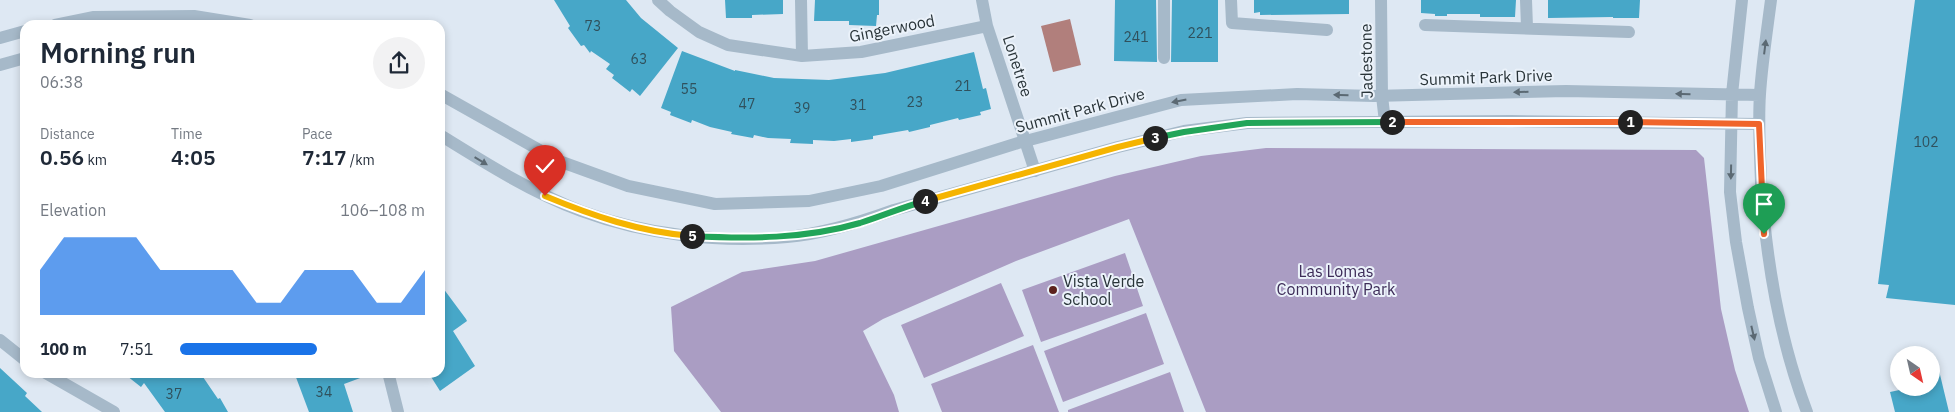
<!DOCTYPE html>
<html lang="en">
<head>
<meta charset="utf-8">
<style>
	:root { --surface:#fff; --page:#f2f2f3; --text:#1f2937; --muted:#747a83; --accent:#1a73e8 }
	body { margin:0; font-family:"IBM Plex Sans",sans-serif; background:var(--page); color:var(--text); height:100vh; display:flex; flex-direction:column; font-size:19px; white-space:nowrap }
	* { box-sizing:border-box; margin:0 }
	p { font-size:16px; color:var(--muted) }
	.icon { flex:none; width:28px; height:28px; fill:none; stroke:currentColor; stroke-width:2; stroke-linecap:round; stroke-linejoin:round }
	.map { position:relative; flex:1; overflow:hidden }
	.details { position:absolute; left:20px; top:20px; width:425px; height:358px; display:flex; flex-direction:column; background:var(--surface); border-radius:15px; box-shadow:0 2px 8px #0003 }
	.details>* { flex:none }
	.needle { width:32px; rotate:146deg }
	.tools { position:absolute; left:1890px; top:346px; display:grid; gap:10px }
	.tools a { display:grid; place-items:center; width:50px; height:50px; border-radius:50%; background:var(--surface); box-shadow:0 2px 8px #0003; font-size:25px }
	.pin { position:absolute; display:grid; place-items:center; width:42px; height:42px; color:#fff; margin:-51px -21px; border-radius:50% 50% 50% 0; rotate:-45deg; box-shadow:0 0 5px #0007 }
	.pin .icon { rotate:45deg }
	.km { position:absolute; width:25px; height:25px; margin:-12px; border-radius:50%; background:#222; color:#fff; font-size:14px; line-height:25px; text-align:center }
	.round { display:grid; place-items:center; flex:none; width:52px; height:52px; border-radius:26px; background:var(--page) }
	.overview { display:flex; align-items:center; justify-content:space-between; height:85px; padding:0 20px }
	h1 { font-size:28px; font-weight:600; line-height:38px }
	.figures { display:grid; grid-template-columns:repeat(3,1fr); gap:8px; height:85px; padding:5px 20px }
	.figures div { display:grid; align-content:center }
	.figures b { font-size:21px; font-weight:600 }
	.figures small { font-size:14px; font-weight:400 }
	.figures p { font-size:14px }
	.chart { height:140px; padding:10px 20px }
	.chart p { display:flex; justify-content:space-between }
	.chart svg { width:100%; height:90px; margin-top:5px; fill:var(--accent); opacity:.7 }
	ul { padding:0 20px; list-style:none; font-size:16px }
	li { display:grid; grid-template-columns:80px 60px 1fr; align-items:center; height:38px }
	li i { height:12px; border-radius:6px; background:var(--accent) }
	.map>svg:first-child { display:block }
</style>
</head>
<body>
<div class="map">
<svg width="1955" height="412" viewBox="0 0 1955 412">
	<rect width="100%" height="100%" fill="#dee8f3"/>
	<!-- green -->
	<path fill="#aa9dc3" d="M1266,148l430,2 8,8 17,151 14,61 14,42h-543l-77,-193 -113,42 -133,58 -20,12 31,64 5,17h-178l-47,-61 -3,-44 71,-35 73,-11 300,-85 86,-20z
		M1125,253l18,53 -102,36 -19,-52z
		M1001,283l23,53 -100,42 -23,-53z
		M1146,313l18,51 -101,38 -19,-51z
		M1033,345l26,67h-117l-11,-28z
		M1170,372l14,40h-116v-2z"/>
	<!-- water -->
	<path fill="#b17f7c" d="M1070,19l11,46 -28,7 -12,-46z"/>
	<!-- building -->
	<path fill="#47a7c8" d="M554,0h72l15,18 37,30 -38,48 -8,-7 -2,3 -18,-14 2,-3 -8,-6 4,-5 -19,-13 -1,2 -6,-8 -3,1 -13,-18 2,-2z
		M725,0h58v14l-31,1v3h-26z
		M815,0h64v15h-2l-1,11 -27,-1v-4h-35z
		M1115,0h41l1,62 -43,-1z
		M1172,0h46v62h-47z
		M1254,0h95v14l-89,1v-3l-6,1z
		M1421,0h95l-1,17h-35v-3h-33v2h-12v-2l-14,-1z
		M1548,0h92l-1,18h-26v-1l-65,1z
		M1915,0h40v305l-69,-7 3,-13 -11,-1z
		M682,51l53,20v-1l39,8 55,2 56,-7 89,-21 9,37 3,-1 5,21 -11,3 1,3 -22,5 -1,-2 -28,7v2l-21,5 -1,-2 -35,6v3l-22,3v-3l-17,2 -21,-1v4l-23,-1 1,-4 -23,-1 -14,-3 -1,3 -22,-4 1,-2 -22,-5 -18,-7 -1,3 -21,-8 1,-3 -10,-4z
		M440,284l26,35 1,2 -14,10 22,35 -35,25 -12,-19h12z
		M1936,358l13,54h-54l-5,-20 19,-4h22v-29z
		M0,368l27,25 -2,3 17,16h-42z
		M122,372h76l4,6 1,-1 15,22 2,-1 8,14h-63l-21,-29 -3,4z
		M294,372h77v2l-27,10 9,28h-44z"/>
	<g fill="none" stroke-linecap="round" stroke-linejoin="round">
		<!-- minor -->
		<path stroke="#a6b9c9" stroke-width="12" d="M658,0l12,11 29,21 29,13 74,11 59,-4 126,-26
			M801,0l1,56
			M982,0l5,26 48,145
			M1164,0v58
			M1231,0l1,23 95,7
			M1381,0l1,96 3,26
			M1526,0l1,27
			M1425,25l204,7
			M0,340l25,20
			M44,372l70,40
			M388,372l10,40"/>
		<!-- tertiary -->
		<path stroke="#a6b9c9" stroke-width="12" d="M1742,0l-10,94 -2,98 6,50 12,66 11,50 17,54
			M1771,0c-4,31 -9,63 -11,94 -2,29 0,59 1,88 5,79 18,156 46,230
			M55,25l39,-8 100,-1 56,9
			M0,38l25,-7
			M0,65l25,-7
			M440,94l119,67 69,25 87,18 94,-3 72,-15 137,-43 163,-43 116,-6 77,2 192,-5 194,4
			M440,135c45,28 91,57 141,76 65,24 137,32 206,26 34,-3 74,-15 107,-27l224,-63 66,-16 63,-8 264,-2 248,3"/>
	</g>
	<!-- one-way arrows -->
	<defs><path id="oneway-solid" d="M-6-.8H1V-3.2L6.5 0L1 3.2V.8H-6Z" transform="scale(1.25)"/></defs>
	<g fill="#5b6973">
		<use href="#oneway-solid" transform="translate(1765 47) rotate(-83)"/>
		<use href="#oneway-solid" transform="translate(1521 92) rotate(178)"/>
		<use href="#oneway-solid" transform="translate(1683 94) rotate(-178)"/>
		<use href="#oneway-solid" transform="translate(1341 95) rotate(-178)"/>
		<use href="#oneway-solid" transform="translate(1179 101) rotate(169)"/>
		<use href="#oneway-solid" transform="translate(481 161) rotate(31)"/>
		<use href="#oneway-solid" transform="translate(1731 172) rotate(91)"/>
		<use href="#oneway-solid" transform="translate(1753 333) rotate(77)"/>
	</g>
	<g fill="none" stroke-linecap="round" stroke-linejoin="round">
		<defs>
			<path id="split-1" d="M1630,122l129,2 5,110"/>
			<path id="split-2" d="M1392,122h238"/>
			<path id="split-3" d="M1155,138l29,-6 63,-9 145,-1"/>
			<path id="split-4" d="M925,201l193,-54 37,-9"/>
			<path id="split-5" d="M692,236c56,3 113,3 168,-13 22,-7 43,-16 65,-22"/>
			<path id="split-6" d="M545,196c48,20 95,36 147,40"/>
		</defs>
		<!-- split-1 casing -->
		<use href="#split-1" stroke="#fff" stroke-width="10"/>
		<!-- split-2 casing -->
		<use href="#split-2" stroke="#fff" stroke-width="10"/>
		<!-- split-3 casing -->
		<use href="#split-3" stroke="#fff" stroke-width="10"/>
		<!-- split-4 casing -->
		<use href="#split-4" stroke="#fff" stroke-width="10"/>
		<!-- split-5 casing -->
		<use href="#split-5" stroke="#fff" stroke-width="10"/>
		<!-- split-6 casing -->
		<use href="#split-6" stroke="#fff" stroke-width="10"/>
		<!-- split-1 -->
		<use href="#split-1" stroke="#f0652b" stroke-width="6"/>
		<!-- split-2 -->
		<use href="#split-2" stroke="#f0652b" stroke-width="6"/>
		<!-- split-3 -->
		<use href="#split-3" stroke="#22a559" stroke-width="6"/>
		<!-- split-4 -->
		<use href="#split-4" stroke="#f5b400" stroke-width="6"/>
		<!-- split-5 -->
		<use href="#split-5" stroke="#22a559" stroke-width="6"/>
		<!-- split-6 -->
		<use href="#split-6" stroke="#f5b400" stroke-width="6"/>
	</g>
	<!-- markers -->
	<circle fill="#5c221d" stroke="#ebf2fa" stroke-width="2" cx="1053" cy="290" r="5"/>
	<g text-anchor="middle" stroke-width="4" stroke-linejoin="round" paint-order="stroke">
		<!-- number labels -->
		<g font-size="14" fill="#30515d">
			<text x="593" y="31">73</text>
			<text x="1200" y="38">221</text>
			<text x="1136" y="42">241</text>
			<text x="639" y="64">63</text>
			<text x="963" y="91">21</text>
			<text x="689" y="94">55</text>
			<text x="915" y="107">23</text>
			<text x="747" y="109">47</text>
			<text x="858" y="110">31</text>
			<text x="802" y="113">39</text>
			<text x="1926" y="147">102</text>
			<text x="324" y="397">34</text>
			<text x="174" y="399">37</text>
		</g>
		<!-- street labels -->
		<g font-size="16" fill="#293439" stroke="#ebf2fa">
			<text transform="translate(892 28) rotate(-11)" y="6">Gingerwood</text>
			<text transform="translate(1366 61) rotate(-91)" y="6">Jadestone</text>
			<text transform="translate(1018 66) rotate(72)" y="6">Lonetree</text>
			<text transform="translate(1486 77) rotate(-2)" y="6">Summit Park Drive</text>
			<text transform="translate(1080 110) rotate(-15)" y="6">Summit Park Drive</text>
		</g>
		<!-- park labels -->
		<g font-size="16" fill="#3d2c58" stroke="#ebf2fa">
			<text x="1336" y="277">Las Lomas<tspan x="1336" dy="18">Community Park</tspan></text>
		</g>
		<!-- poi labels -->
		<g font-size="16" fill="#293439" stroke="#ebf2fa" text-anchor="start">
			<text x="1063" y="287">Vista Verde<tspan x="1063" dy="18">School</tspan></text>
		</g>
	</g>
</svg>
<div class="tools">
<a><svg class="needle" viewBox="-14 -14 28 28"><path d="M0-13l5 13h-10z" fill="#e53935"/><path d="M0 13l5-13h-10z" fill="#747a83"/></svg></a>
</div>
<div class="pin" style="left:1764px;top:234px;background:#1e9e55"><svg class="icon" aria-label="arrive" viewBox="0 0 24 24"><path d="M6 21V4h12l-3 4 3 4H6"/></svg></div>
<div class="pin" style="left:545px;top:196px;background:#d93025"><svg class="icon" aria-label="check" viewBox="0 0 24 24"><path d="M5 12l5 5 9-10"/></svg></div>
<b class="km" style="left:1630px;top:122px">1</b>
<b class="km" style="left:1392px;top:122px">2</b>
<b class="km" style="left:1155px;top:138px">3</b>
<b class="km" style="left:925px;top:201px">4</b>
<b class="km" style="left:692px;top:236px">5</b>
<section class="details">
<div class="overview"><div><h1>Morning run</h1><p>06:38</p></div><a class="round"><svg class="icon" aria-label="share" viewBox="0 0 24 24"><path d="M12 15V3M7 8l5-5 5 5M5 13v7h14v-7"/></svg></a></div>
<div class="figures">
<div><p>Distance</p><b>0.56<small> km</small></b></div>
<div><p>Time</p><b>4:05</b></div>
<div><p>Pace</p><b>7:17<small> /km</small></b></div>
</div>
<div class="chart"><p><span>Elevation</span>106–108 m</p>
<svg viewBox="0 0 160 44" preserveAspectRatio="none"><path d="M0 44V22L10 6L20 6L30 6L40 6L50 22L60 22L70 22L80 22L90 38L100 38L110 22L120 22L130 22L140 38L150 38L160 22V44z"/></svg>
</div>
<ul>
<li><b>100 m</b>7:51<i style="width:56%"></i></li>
</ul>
</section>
</div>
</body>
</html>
